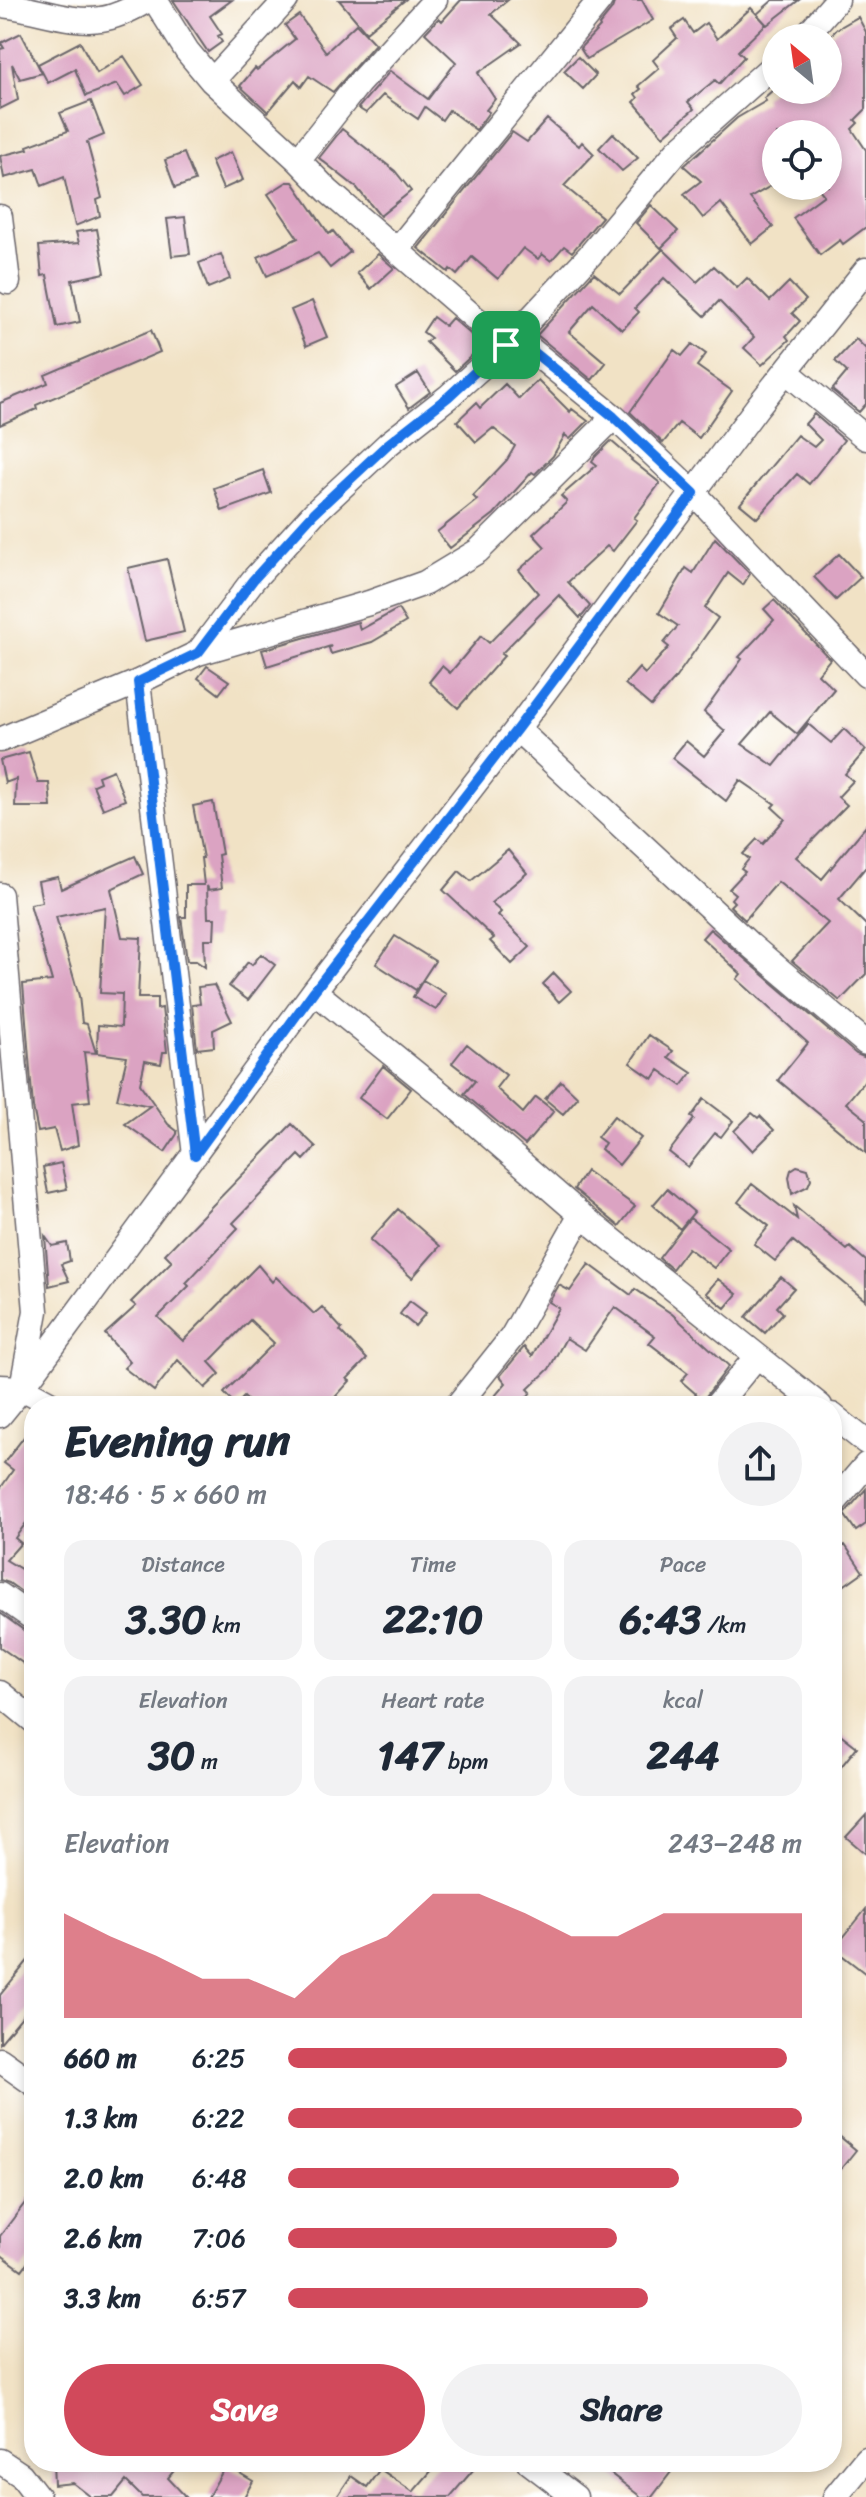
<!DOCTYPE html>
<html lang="en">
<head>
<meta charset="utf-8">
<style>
	:root { --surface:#fff; --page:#f2f2f3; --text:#1f2937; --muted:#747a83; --accent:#d1495b }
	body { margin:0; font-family:Sriracha,sans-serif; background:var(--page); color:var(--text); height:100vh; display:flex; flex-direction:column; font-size:30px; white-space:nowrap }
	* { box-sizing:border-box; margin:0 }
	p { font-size:26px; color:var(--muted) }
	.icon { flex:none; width:44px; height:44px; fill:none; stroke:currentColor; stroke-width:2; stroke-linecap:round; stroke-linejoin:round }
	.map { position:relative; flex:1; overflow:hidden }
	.sheet { position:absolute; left:24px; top:1396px; width:818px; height:1076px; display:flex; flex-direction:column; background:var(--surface); border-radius:32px; box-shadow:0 4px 12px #0003 }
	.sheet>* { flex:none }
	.needle { width:52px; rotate:331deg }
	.buttons { position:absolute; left:762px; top:24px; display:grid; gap:16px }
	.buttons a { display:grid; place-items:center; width:80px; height:80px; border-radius:50%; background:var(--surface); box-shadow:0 4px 12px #0003; font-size:40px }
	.pin { position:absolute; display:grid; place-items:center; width:68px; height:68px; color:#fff; margin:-34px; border-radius:16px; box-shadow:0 4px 12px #0006 }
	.round { display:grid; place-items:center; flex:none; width:84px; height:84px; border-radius:42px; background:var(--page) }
	.headline { display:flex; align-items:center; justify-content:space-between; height:136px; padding:0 40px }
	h1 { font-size:44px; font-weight:700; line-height:60px }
	.stats { display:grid; grid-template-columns:repeat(3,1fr); gap:12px; height:136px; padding:8px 40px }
	.stats div { display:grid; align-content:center; border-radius:20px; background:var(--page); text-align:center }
	.stats b { font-size:40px; font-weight:700 }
	.stats small { font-size:22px; font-weight:400 }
	.stats p { font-size:22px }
	.chart { height:224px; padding:16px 40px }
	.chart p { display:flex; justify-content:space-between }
	.chart svg { width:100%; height:144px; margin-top:8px; fill:var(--accent); opacity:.7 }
	.button { display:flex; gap:16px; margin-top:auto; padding:16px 40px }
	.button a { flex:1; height:92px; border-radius:48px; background:var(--accent); color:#fff; font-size:32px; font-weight:700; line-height:92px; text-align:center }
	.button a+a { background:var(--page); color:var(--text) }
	ul { padding:0 40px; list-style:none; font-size:26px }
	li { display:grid; grid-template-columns:128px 96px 1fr; align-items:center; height:60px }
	li i { height:20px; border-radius:10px; background:var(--accent) }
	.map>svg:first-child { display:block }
</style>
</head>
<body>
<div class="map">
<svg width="866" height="2497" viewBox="0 0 866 2497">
	<rect width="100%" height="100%" fill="#fff"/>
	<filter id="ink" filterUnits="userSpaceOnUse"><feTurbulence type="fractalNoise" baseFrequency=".0125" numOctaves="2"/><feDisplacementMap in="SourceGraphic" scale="16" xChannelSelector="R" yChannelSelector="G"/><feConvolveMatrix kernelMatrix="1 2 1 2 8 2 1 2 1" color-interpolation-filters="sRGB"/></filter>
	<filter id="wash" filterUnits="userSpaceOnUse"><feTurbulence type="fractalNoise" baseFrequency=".006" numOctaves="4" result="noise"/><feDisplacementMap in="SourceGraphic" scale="32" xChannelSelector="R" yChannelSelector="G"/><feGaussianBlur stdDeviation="1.8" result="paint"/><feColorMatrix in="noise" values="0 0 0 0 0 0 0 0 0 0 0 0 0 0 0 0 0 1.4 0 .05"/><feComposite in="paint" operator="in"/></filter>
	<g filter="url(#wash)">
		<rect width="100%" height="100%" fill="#f1e2c5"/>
		<g id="blocks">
			<!-- building -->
			<path fill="#dba3c2" d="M173,0h59l-22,16 12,18 -4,2 4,6 -14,10z
				M339,0h66l-39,32z
				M461,0h47l-17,14 30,29 -43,30 17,26 -9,11 3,2 -13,18 -27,-20 -7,10 -17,-13 -7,12 -35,-24 -17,18 -8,-5 32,-37 38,28 28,-37 -31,-29 14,-15 3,3z
				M615,0h27l11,20 -66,39 -7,-11 20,-21 -1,-2 13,-16z
				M773,0h26l-32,25 -10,-11z
				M751,8l15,16 -28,27 6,6 -25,27 -4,-4 -27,22 6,7 -31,27 -29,-34 4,-4 -3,-4 6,-5 -3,-3 21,-18 -6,-8 24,-22 -6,-9 13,-9 9,13 13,-10 11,16z
				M299,15l27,37 30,-28 19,20 -42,48 -24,-16 -8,11 -6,-7 -27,32 -28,-26 15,-18 2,2 38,-31 -10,-14z
				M858,17l8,15v77l-11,11 3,3 -6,6 14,21v77l-23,17 -3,-4 -20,15 -27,-37 31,-23 -5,-6 4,-3h5v-52h-52v49l-26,15 23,29 -21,17 -31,-41 -18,15 -19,-24 17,-13 -17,-15 53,-48 29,-17 -2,-3 9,-8h55v-52l9,-9z
				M21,33l21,40 -22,6 -8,-15 6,36 -18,9v-60l4,-1 -3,-5z
				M80,42l17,31 27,-17 19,29 -18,11 -8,-12 -31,12 -11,-27 -27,14 -10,-19z
				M578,57l18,18 -13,14 -19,-18z
				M91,101l13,34 -17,7 15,56 -5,2 3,16 -25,10 -11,-49 -22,9 -6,-17 -32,9 -4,-22 28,-7 -1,-3 41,-15 -8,-18z
				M547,119l32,27 3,-4 12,12 -30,32 38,31 -30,35 -8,-6 -13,15 -9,-7 -4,5 -15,-11 -25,31 -26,-22 -15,18 -7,-6 -2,3 -30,-24 94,-116 15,10z
				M342,129l53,42 16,20 -31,25 -23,-28 -38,-30z
				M613,133l25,25 -16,13 -23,-23z
				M231,152l12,28 -20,9 -12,-28z
				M184,153l11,28 -20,7 -10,-28z
				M287,182h6l36,52 4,-3 17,21 -20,16 -12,-15 -51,23 -9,-19 40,-19 -30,-44z
				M651,205l27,26 -17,17 -25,-25z
				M185,217l5,37 -18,2 -5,-37z
				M97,229l8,44 -33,7 8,42 -23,5 -10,-52 -5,1 -3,-30 40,-3 -3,-11z
				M663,249l34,33 17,-16 23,22 10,-10 23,23 19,-19 17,18 -14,13 8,8 -14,15 3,4 -27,25 -18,-17 10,-11 -35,-36 -14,15 -41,-38 -29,30 4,4 -17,18 -29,-26 -24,28 37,31 -14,17 -55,-45 57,-62 26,21z
				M221,254l9,25 -22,9 -9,-25z
				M378,254l16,14 -23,21 -14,-16z
				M312,301l15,36 -21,9 -15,-36z
				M433,317l12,9 7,-8 31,27 -28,26 -29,-29 5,-4 -8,-6z
				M151,330l9,22 -124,53 1,4 -37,16v-22l48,-20 -3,-8z
				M856,339l10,10v55l-7,8 -27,-22 15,-18 -12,-11z
				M692,344l14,10 -9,12 35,25 -33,47 -20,-15 -16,20 -33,-31 44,-62 8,6z
				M418,373l12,19 -21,16 -13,-21z
				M538,380l32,32 2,-3 16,12 -18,18 -5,-4 -12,21 -18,18 -3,-2 -38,42 -44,34 -13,-16 40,-32 -4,-4 34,-36 8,-14 -22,-18 -17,14 -19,-21 19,-18 4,5 25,-24 14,15z
				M814,414l30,26 -35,44 -12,-10 -40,44 -17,-14 57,-69 17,12 7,-7 -16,-16z
				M611,441l21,18 -1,1 29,23 -26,35 3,2 -24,31 -6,-5 -39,36 22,24 -7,9 -3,3 -21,-23 -58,59 3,2 -46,52 -29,-26 13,-16 8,7 31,-37 8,7 49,-50 -19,-23 26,-23 -12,-13 34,-32 -6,-6 36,-31 -5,-4 2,-3z
				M263,470l8,23 -49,18 -8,-23z
				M715,538l35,36 -7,11 -15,-12 -23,35 13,10 -44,62 -23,26 -26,-22 14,-16 6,6 24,-27 -5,-4 14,-17 -19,-13 27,-45 7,5z
				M839,554l22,23 -25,23 -22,-23z
				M167,559l17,73 -39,9 -17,-73z
				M774,600l56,59 -12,15 16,15 -37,45 -27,-22 -28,32 32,22 34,-42 23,19 13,-14 22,21 -21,24 8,7 -15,16 9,8 -51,52 26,22 44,-53v41l-27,32 27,26v49l-26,27 -48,-40 36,-38 -50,-41 -33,38 -15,-14 4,-4 -3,-3 4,-5 -6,-5 16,-17 -4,-3 8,-10 -6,-5 14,-15 6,5 22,-25 -13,-12 3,-3 -35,-24 -14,21 -54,-43 14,-17 18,15 21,-25 -21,-19 38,-53 -3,-2 35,-37 -10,-11z
				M398,609l8,13 -34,20 -41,12 -2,-6 2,-2 -64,20 -5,-16 96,-28 2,8z
				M207,666l22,15 -10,13 -21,-16z
				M29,752l9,31h11l2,24h-36l1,-28 -11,4 -5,-23z
				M113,770l12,30 -22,9 -10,-24 7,-3 -2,-6z
				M213,802l9,52 -4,1 4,33 -13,2 -2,-4 1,32h7l-1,21h-10l1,28 -9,-6h-9l-6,-44h5v-32h18l-3,-27h2l-10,-52z
				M508,850l19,23 -36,30 10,9 -3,3 32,32 -18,17 -22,-23 4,-3 -51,-48 16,-19 12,10z
				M135,856l8,18 -32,15 11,48 19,1 -3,60h19v11l5,-1 5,44h-4l-2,12 -16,-3 -5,23 28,40 9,7v3l-12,18 -40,-28 25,-18 -33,-7 10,-42 -30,-4 1,-28 23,2 1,-33 -22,-1 5,-86 -49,10 23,79 3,27 5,1 9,29 -12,-1 6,49 -18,2 6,42 -18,6 -6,-22 -16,3 -5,-25 -10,-123 29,-3 -22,-77 12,-2 -4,-21 20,-4 3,12z
				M710,929l146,125 10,4v21l-20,24 20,16v34l-88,-73 30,-37 -71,-64 4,-5 -39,-36z
				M395,936l40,25 -19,29 -40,-26z
				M261,954l14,11 -27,35 -19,-14 19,-24 4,3z
				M554,973l17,18 -12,11 -16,-18z
				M423,980l23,14 -10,16 -23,-13z
				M214,985l18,36 -19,9 1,17 -17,2 -5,-44 8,-1 -2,-17z
				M649,1035l24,16 -5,6 24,16 -10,13 -23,-16 -6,9 -23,-16z
				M467,1044l39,31 -10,13 27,25 13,-16 18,14 -29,34 -61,-51 11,-13 -23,-18z
				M383,1066l28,23 -24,30 -28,-21z
				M561,1081l17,16 -15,17 -18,-15z
				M704,1099l29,22 -12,16 -6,-4 -27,34 -19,-15 25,-33 -3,-2z
				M752,1113l6,5 2,-2 14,14 -21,21 -19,-20z
				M614,1116l27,22 -22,27 -18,-16 4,-6 -8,-6z
				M292,1124l24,23 -12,13 -5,-5 -66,68 5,5 -52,55 3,3 -31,31 25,24 75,-76 14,17 4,-5 38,37 8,-7 20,22 -2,2 27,28 -20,20 3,2 -23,25h-74l-9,-9 -8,8 -12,-12 50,-50 -24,-23 -41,42 11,12 -15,14 -27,-28 -24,31 -30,-23 6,-6 -25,-28 31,-28 -5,-4 41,-41 -7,-7z
				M61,1163l6,26 -19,4 -5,-26z
				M797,1166l11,3 3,10 -3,7 -16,8 -3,-17 2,-7z
				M586,1171l49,35 -16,20 -45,-37z
				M752,1184l45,35 -3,-13 53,44 3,-3 16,14v40l-73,-60 -18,20 -21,-17 15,-18 -31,-24z
				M667,1189l27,23 -14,17 -27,-24z
				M398,1209l42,37 -28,32 -42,-38z
				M690,1218l39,31 -15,19 -26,-20 -16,21 -13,-11z
				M45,1236l7,10 15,-3 3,18 -9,3 8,17 -20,5z
				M589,1264l42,31 4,-6 37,25 57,52 -26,34 -22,-19 7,-8 -39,-30 6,-7 -40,-29 -30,43 -19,-12 -17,31 -21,20 3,3 -11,14h-15l-11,-9 12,-14 -6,-7 24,-29 8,9 27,-48 -10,-6 10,-17 11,6z
				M781,1277l13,11 -17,19 6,6 -18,20 -19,-16z
				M718,1279l19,15 -12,14 -19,-15z
				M410,1301l16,12 -11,13 -15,-12z
				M34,1424v88l-19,26 6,5 -15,17 28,17v24l-25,-18 -9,-3v-91l13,-19 -9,-7z
				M866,1489v35l-10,7 -12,-17z
				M845,1545l18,27 -31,22v-40z
				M0,1613l25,18 9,3v37l-34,-24z
				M839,1733l18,14 -25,31v-37z
				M866,1815v39l-20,-17z
				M866,1909v65l-32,-25z
				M34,1953v49l-34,41v-48z
				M832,2130l24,20 -24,30z
				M34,2191v63l-12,16 -22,-16v-18z
				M53,2462h128l-13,16 18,19h-44l-16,-16 -13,16h-22l-18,-14 -19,2z
				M439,2462h41l-30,35h-113l14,-21 16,11 13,-18 33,23z
				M619,2462h39l13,10 -19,25h-11l-31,-24z
				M226,2465l27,16 -9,16h-36z"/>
		</g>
	</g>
	<g filter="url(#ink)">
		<use href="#blocks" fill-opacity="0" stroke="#6a656b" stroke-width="2"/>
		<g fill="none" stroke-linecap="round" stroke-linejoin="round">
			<defs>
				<path id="minor" d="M155,0l32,51 25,30 86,79 30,31 178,154
					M0,5c32,2 70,19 101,14 17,-2 33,-12 48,-19
					M804,38l33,-38
					M212,81l74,-81
					M298,160l60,-76 77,-84
					M0,217l8,65
					M397,250l203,-250
					M514,336l100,81 80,76 172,182
					M787,372l79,66
					M198,653l55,-73 61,-67 74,-69 60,-47 58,-52 84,-90 87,-104 99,-88
					M138,682l57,473
					M517,729l233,216 116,98
					M0,740l138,-58 60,-29 171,-50 56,-20 53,-32 136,-134
					M0,895l36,416 -13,71
					M314,991l132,107 135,117 239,191
					M0,1387l22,1 33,18
					M457,1406l55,-69 69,-122
					M716,1406l41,-50
					M0,1415l22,-27 292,-397 203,-262 241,-323 108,-136
					M832,1415l34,27
					M832,1505l34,-40
					M0,1595l34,24
					M0,1693l34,28
					M0,2060l34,24
					M0,2461l21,14 17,22
					M529,2462l46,35
					M835,2497l31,-38"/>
			</defs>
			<!-- minor casing -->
			<use href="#minor" stroke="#6a656b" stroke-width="27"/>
			<!-- minor -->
			<use href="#minor" stroke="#fff" stroke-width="24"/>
		</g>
	</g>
	<g fill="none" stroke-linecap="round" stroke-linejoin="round" filter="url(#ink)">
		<defs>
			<path id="route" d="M514,336l100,81 80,76 -177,236 -203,262 -119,164 -57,-473 60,-29 55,-73 61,-67 74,-69 60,-47z"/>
		</defs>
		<!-- route casing -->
		<use href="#route" stroke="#fff" stroke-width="16"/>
		<!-- route -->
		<use href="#route" stroke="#1a73e8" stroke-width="10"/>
	</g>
</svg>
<div class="buttons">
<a><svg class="needle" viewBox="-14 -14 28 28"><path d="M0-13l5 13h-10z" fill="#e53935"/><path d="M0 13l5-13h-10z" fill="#747a83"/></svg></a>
<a><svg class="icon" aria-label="locate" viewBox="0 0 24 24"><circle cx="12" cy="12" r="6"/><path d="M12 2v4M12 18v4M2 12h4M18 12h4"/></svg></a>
</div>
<div class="pin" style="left:506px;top:345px;background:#1e9e55"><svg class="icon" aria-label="arrive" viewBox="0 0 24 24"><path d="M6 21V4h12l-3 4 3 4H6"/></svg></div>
<section class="sheet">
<div class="headline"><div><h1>Evening run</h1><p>18:46 · 5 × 660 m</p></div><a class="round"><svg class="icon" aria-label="share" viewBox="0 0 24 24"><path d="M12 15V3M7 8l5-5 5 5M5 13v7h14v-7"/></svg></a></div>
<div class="stats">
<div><p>Distance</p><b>3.30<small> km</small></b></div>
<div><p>Time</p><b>22:10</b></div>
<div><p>Pace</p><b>6:43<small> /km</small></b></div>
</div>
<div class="stats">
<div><p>Elevation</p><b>30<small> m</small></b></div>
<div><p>Heart rate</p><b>147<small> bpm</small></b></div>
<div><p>kcal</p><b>244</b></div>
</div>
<div class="chart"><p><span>Elevation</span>243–248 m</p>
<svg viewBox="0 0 160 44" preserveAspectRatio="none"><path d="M0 44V12L10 19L20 25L30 32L40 32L50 38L60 25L70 19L80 6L90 6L100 12L110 19L120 19L130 12L140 12L150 12L160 12V44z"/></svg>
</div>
<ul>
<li><b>660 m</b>6:25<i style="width:97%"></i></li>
<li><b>1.3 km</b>6:22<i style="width:100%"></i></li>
<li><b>2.0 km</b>6:48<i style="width:76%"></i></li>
<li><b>2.6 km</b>7:06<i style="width:64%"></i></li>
<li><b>3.3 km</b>6:57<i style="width:70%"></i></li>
</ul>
<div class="button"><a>Save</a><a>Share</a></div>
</section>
</div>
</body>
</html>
